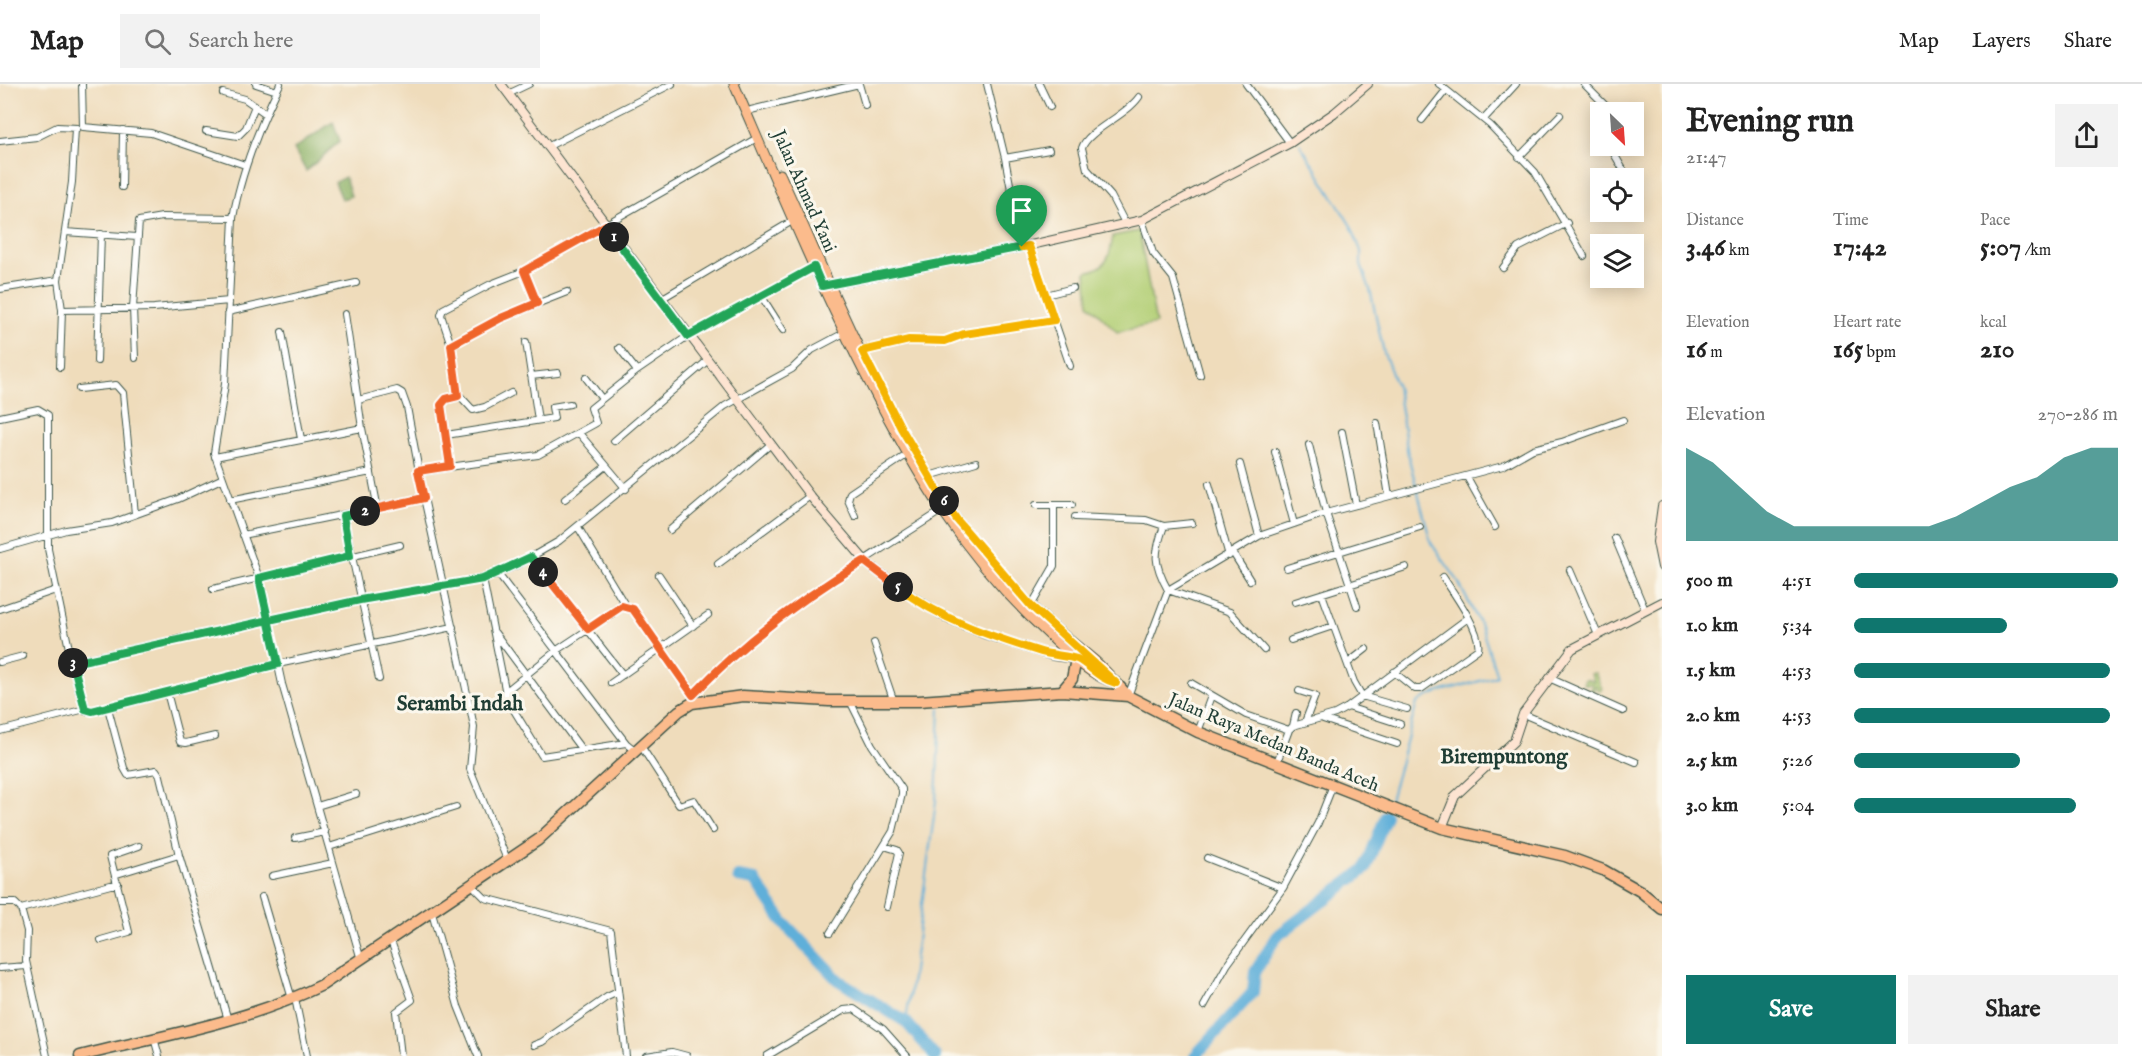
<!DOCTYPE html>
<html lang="en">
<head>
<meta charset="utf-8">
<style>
	:root { --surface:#fff; --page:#f2f2f2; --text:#222; --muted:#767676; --line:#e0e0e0; --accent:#0f766e }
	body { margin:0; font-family:"IM FELL English",serif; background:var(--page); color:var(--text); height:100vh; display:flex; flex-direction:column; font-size:22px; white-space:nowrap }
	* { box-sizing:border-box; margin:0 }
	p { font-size:20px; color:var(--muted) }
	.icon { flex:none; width:33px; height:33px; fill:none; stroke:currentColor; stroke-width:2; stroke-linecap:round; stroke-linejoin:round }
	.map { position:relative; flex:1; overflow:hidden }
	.side { display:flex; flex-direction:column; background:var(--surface); width:480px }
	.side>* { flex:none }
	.needle { width:39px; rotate:155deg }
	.buttons { position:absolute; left:1590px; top:18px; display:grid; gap:12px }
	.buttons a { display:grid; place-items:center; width:54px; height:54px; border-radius:0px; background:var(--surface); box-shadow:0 3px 15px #0003; font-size:30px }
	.pin { position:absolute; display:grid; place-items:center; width:51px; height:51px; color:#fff; margin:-62px -26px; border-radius:50% 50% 50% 0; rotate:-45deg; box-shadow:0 0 6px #0007 }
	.pin .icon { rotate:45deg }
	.km { position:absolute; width:30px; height:30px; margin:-15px; border-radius:50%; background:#222; color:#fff; font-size:16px; line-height:30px; text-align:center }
	.round { display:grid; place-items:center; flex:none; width:63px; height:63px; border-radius:0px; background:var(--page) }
	.summary { display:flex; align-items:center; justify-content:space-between; height:102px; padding:0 24px }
	h1 { font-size:33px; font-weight:700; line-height:45px }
	.metrics { display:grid; grid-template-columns:repeat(3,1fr); gap:9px; height:102px; padding:6px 24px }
	.metrics div { display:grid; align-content:center }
	.metrics b { font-size:26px; font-weight:700 }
	.metrics small { font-size:16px; font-weight:400 }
	.metrics p { font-size:16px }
	.chart { height:168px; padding:12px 24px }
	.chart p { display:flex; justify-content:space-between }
	.chart svg { width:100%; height:108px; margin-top:6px; fill:var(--accent); opacity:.7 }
	.button { display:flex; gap:12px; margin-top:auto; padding:12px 24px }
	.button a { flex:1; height:69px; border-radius:0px; background:var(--accent); color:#fff; font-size:24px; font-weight:700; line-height:69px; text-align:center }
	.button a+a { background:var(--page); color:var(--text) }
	ul { padding:0 24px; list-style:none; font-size:20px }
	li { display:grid; grid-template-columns:96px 72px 1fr; align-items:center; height:45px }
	li i { height:15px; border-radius:8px; background:var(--accent) }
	header { display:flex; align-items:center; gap:36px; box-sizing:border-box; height:84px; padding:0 30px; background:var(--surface); border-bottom:2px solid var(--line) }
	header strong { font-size:28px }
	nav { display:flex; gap:33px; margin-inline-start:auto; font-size:21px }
	.search { width:420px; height:54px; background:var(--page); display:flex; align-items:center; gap:15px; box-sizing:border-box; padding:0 21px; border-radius:0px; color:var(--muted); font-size:22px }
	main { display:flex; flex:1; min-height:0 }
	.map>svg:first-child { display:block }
</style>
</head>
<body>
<header>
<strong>Map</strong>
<div class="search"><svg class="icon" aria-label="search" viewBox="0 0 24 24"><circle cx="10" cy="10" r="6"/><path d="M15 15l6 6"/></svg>Search here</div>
<nav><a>Map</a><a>Layers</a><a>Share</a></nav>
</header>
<main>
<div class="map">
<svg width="1662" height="972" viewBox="0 0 1662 972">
	<rect width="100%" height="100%" fill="#fbf7ec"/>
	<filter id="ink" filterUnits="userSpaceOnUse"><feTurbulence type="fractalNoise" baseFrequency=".0167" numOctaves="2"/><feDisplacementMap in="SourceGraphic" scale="12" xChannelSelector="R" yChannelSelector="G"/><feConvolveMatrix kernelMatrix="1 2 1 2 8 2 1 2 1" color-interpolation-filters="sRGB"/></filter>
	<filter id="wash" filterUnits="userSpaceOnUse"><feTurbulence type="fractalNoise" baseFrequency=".008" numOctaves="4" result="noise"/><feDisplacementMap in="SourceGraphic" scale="24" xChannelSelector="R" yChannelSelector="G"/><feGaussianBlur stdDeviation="1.35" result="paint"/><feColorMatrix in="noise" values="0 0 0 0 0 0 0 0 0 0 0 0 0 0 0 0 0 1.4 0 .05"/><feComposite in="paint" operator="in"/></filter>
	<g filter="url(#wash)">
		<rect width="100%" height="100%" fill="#efdcbb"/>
		<!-- green -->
		<path fill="#b3cf76" stroke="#698655" stroke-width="1.5" d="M1139,147l17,93 -39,8 -28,-28 -3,-32c22,-4 24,-16 27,-36z
			M1595,589l7,16 -3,2 -3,-6 -4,7h-2l3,-8h-10l2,-5 9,2 -3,-7z"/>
		<!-- forest -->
		<path fill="#8eb267" stroke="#56784e" stroke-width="1.5" d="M333,38l7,19 -34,30 -12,-22z
			M345,93l6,19 -9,3 -7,-17z"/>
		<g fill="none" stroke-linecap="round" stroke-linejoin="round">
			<!-- stream -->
			<path stroke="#5eafd9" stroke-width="2" d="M1300,60l51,82 10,25v14l9,24 14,64 13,34 11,68 23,88 25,35 25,48 16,50c-22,8 -65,14 -80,27l-28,101
				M1386,732l2,-7
				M906,938l30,-221 4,-92"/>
			<!-- river -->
			<path stroke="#5eafd9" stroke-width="12" d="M738,793l17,3 29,43 54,57 68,42 29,34
				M1195,972l58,-64 2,-20 21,-35 89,-68 21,-53"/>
		</g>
	</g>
	<g filter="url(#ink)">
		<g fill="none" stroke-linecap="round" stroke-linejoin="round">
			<defs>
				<path id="street" d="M82,0l1,43 68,6 94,32
					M256,0l21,7
					M280,0c-21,43 -39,87 -47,134l-8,166 -11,69 45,125 23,106 79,276
					M987,0l18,74 17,89
					M1039,0l11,23
					M1246,0l44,59
					M1439,0l51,41 45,47 49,84
					M1584,0l28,28
					M223,9l22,6 21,15
					M508,10l21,-10
					M751,26l108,-26 6,21
					M1484,35l32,-35
					M1422,36l24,-30
					M206,47l32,5 8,-8 9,-22
					M0,57l37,-4 20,-10 20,1
					M1617,62l-4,6 15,26
					M547,63l125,-63
					M1519,73l41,-42
					M1005,74l44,-8
					M122,103l1,-57
					M1634,103l6,10
					M1142,136l11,33 20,25 27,97
					M1126,141l-15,-29 -24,-27 -5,-21c6,-18 43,-31 57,-51
					M65,148l72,5
					M1029,162l41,120
					M1503,184l15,-20 49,-25
					M524,187l13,32
					M0,205l58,-9
					M1046,211l27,-7
					M762,213l21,33
					M661,215l133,-79
					M62,226l92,-2 75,-7
					M228,228l128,-29
					M345,230l17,114 16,81
					M282,248l19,107
					M526,258l12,78
					M451,261l50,-27 66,-26
					M619,264l18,23
					M862,267l47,-11 36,1 19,-7 90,-14
					M135,274l-2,-50 6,-87 23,-4 71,1
					M97,277l4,-127
					M60,283l2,-57 -4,-30 14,-98 3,-54
					M531,292l27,-3
					M586,294l16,21
					M79,305l37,-4 7,8 12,121
					M458,312l-7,-51 -10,-30 2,-6 48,-25 33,-13 233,-133
					M358,316l39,-10 5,3 5,14 17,91 46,209 4,20 -4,42 38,93
					M570,320l-18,3 2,11 -108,17 3,32 89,-12 58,-32 -5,-15 46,-37 51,-35 126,-69
					M0,333l38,-8 10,6v134l20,95 12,50 8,17 20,-3 170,-44 175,-37
					M1377,339l12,73
					M1342,348l14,73
					M579,349l47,56
					M446,351l-5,-30 5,-6 14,-3 13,14 12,-3 26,-14
					M614,357l93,-80
					M1309,361l17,68 31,93
					M1275,368l19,72
					M215,373l147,-29
					M1240,380l19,72
					M418,388l31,-5
					M929,392l47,-14
					M1467,393l28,50
					M1209,400l20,72
					M565,415l40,-32
					M230,416l141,-28
					M1036,421h36
					M343,432l36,163
					M855,432l-7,-16 2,-7 61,-41
					M1075,433l71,3 18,6 28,-3
					M1164,442c-10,28 -11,37 4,64l62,22 34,38
					M578,443l47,78
					M670,446l101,-86
					M243,451l181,-37
					M1615,454l30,72
					M0,465l66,-19 46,-7 66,-24 43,-20
					M1233,469l17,27
					M531,473l92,118
					M718,480l92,-68
					M1287,484l133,-41
					M1570,486l28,65
					M498,490l128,169 10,8
					M659,491l34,51
					M483,495l24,120 35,57 84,-13
					M213,505l187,-44
					M1322,510l32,88 8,14 45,13
					M1295,518l111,-35
					M1031,522l23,-40v-61
					M0,525l56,-19
					M495,549l87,117
					M1291,556l42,-14
					M874,559l19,56
					M0,578l23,-6
					M73,578l287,-62 123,-21 34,-14 42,-24 166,-135 67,-37 20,-19 32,-17
					M1348,579l18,-14
					M1394,588l21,17h6l57,-40c4,-17 -25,-57 -35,-72
					M1549,594l74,33
					M611,599l97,-68
					M1191,599l55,32 43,15
					M1299,607l16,5 -10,26
					M167,608l13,50 6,1 29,-7
					M505,608l52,-42 68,-45 11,8 57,82
					M1128,612l40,-106 91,-54 67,-23 177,-47 30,-17 29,-7 61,-22
					M692,619l1,-8c72,-77 160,-127 248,-184
					M470,623l37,-8
					M1348,623l52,17
					M108,624l16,60 4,7 28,-5 4,6 19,79 49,165
					M1523,630l113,48
					M1323,635l74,25
					M1293,642l3,-13
					M0,647l85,-22
					M1198,648l13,-36
					M641,662l38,59 15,-5 19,30
					M1277,678l12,-32 4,-4 42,-12 13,-7 120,-89
					M317,722l39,-12
					M295,754l30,-6
					M884,762l13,4 2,3 -12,54
					M329,763l127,-40
					M1207,774l76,30
					M117,790l62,-19
					M272,792l61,-13
					M473,802l12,12 126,33 15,125
					M262,813l30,102
					M0,819h15l6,6 6,22 -1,30 21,95
					M21,825l97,-26
					M432,829l26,93 20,50
					M830,849l63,-102 9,-37v-5l-30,-44 -22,-44
					M101,856l28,-8 -19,-76 29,-10
					M391,857l21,59 -16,12 5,44
					M0,884l27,-2
					M295,914l12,58
					M1204,922l23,-41 56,-77 35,-65 15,-38
					M154,954l5,18
					M534,961l8,-3 65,-45 11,-5
					M646,972l26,-4 15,4
					M767,972l77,-46 10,-1 29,20 24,27"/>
				<path id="secondary" d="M501,0l309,412 58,68 40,30 37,23 39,17 69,22 23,3
					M823,202l199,-39 120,-27 148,-77 44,-30 34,-29
					M1662,422l-5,36 5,25
					M1442,744l13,-32 59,-55 9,-27 49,-65 90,-47"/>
				<path id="primary" d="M734,0c42,97 83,195 131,290 51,100 98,182 182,259 19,18 42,43 69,50
					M780,90c53,115 102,242 176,345 26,36 58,72 91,102 22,20 50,38 68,61"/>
				<path id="highway" d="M1116,599l12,13 70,36 244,96 123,28 38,14 37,21 22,18
					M1062,607l10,-12 4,-20
					M80,972c81,-20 167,-34 242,-71l216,-145 141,-129 13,-8 51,-7 86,5h90l143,-10 66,5"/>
			</defs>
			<!-- street casing -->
			<use href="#street" stroke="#3e5548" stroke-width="8"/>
			<!-- secondary casing -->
			<use href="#secondary" stroke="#3e5548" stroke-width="10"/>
			<!-- primary casing -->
			<use href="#primary" stroke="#3e5548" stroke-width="11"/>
			<!-- highway casing -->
			<use href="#highway" stroke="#3e5548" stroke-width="13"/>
			<!-- street -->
			<use href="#street" stroke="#fff" stroke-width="6"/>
			<!-- secondary -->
			<use href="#secondary" stroke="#fde4d1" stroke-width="8"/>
			<!-- primary -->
			<use href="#primary" stroke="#fbbb8c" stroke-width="9"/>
			<!-- highway -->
			<use href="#highway" stroke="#fbbb8c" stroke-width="10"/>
		</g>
	</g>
	<g fill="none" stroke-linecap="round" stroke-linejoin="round" filter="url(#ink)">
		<defs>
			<path id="split-1" d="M614,153l74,99 126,-69 8,19 200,-39"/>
			<path id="split-2" d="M365,427l59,-13 -6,-27 32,-5 -9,-61 5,-6 12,-3 -7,-51 50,-27 36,-15 -13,-32 82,-46 8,12"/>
			<path id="split-3" d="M73,579l12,46 7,2 186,-47 -19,-86 91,-22 -7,-40 22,-5"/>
			<path id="split-4" d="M73,579l287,-63 123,-21 48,-22 12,15"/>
			<path id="split-5" d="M543,488l45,57 34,-23 11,3 60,86c50,-53 109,-97 171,-134l34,26"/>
			<path id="split-6" d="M898,503c43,33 92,49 143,65 10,3 27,4 36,7 14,7 22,20 39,24l-85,-77 -74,-86 -13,-19"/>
			<path id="split-7" d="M944,417l-43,-73 -39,-77 47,-11 36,1 19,-7 90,-14 -25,-74 -7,1"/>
		</defs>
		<!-- split-1 casing -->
		<use href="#split-1" stroke="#fff" stroke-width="12"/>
		<!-- split-2 casing -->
		<use href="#split-2" stroke="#fff" stroke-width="12"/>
		<!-- split-3 casing -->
		<use href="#split-3" stroke="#fff" stroke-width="12"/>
		<!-- split-4 casing -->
		<use href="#split-4" stroke="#fff" stroke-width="12"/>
		<!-- split-5 casing -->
		<use href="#split-5" stroke="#fff" stroke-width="12"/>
		<!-- split-6 casing -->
		<use href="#split-6" stroke="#fff" stroke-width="12"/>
		<!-- split-7 casing -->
		<use href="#split-7" stroke="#fff" stroke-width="12"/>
		<!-- split-1 -->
		<use href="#split-1" stroke="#22a559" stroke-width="8"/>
		<!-- split-2 -->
		<use href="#split-2" stroke="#f0652b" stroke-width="8"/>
		<!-- split-3 -->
		<use href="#split-3" stroke="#22a559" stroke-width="8"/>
		<!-- split-4 -->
		<use href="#split-4" stroke="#22a559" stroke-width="8"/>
		<!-- split-5 -->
		<use href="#split-5" stroke="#f0652b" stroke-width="8"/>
		<!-- split-6 -->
		<use href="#split-6" stroke="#f5b400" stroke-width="8"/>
		<!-- split-7 -->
		<use href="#split-7" stroke="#f5b400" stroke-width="8"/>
	</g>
	<g text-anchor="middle" stroke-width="6" stroke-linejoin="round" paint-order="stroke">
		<!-- street labels -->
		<g font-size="18" fill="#1f3d34" stroke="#fbf7ec">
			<text transform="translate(805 107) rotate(66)" y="6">Jalan Ahmad Yani</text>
			<text transform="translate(1274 658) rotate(23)" y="6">Jalan Raya Medan Banda Aceh</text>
		</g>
		<!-- quarter labels -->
		<g font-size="21" font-weight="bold" fill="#1f3d34" stroke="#fbf7ec">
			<text x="460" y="626">Serambi Indah</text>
			<text x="1504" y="679">Birempuntong</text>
		</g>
	</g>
</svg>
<div class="buttons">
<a><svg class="needle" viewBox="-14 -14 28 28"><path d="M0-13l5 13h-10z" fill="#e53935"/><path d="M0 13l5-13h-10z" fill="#767676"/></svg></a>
<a><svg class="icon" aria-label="locate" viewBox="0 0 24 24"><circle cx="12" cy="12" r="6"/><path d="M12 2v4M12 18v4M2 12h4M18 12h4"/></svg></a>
<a><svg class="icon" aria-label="layers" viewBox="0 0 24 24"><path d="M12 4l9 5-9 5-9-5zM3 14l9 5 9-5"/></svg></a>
</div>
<div class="pin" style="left:1022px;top:163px;background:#1e9e55"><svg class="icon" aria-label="arrive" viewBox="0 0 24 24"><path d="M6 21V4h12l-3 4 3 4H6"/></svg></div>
<b class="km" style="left:614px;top:153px">1</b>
<b class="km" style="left:365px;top:427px">2</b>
<b class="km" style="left:73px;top:579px">3</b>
<b class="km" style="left:543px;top:488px">4</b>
<b class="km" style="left:898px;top:503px">5</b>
<b class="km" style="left:944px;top:417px">6</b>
</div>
<section class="side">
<div class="summary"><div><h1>Evening run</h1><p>21:47</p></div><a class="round"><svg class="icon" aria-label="share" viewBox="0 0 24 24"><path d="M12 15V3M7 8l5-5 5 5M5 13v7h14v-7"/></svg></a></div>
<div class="metrics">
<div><p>Distance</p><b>3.46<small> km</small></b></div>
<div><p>Time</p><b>17:42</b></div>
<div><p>Pace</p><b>5:07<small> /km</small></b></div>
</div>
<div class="metrics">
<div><p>Elevation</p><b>16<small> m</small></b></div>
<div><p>Heart rate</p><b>165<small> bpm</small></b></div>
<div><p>kcal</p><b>210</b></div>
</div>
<div class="chart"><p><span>Elevation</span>270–286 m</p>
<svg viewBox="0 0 160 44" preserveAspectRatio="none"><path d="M0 44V6L10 12L20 22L30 32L40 38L50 38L60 38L70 38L80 38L90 38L100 34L110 28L120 22L130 18L140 10L150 6L160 6V44z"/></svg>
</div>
<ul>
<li><b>500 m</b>4:51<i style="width:100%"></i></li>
<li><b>1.0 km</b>5:34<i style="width:58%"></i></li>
<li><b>1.5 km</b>4:53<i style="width:97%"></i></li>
<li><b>2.0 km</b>4:53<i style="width:97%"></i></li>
<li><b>2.5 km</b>5:26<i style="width:63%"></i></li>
<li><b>3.0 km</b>5:04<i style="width:84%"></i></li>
</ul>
<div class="button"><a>Save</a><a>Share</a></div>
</section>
</main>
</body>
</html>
